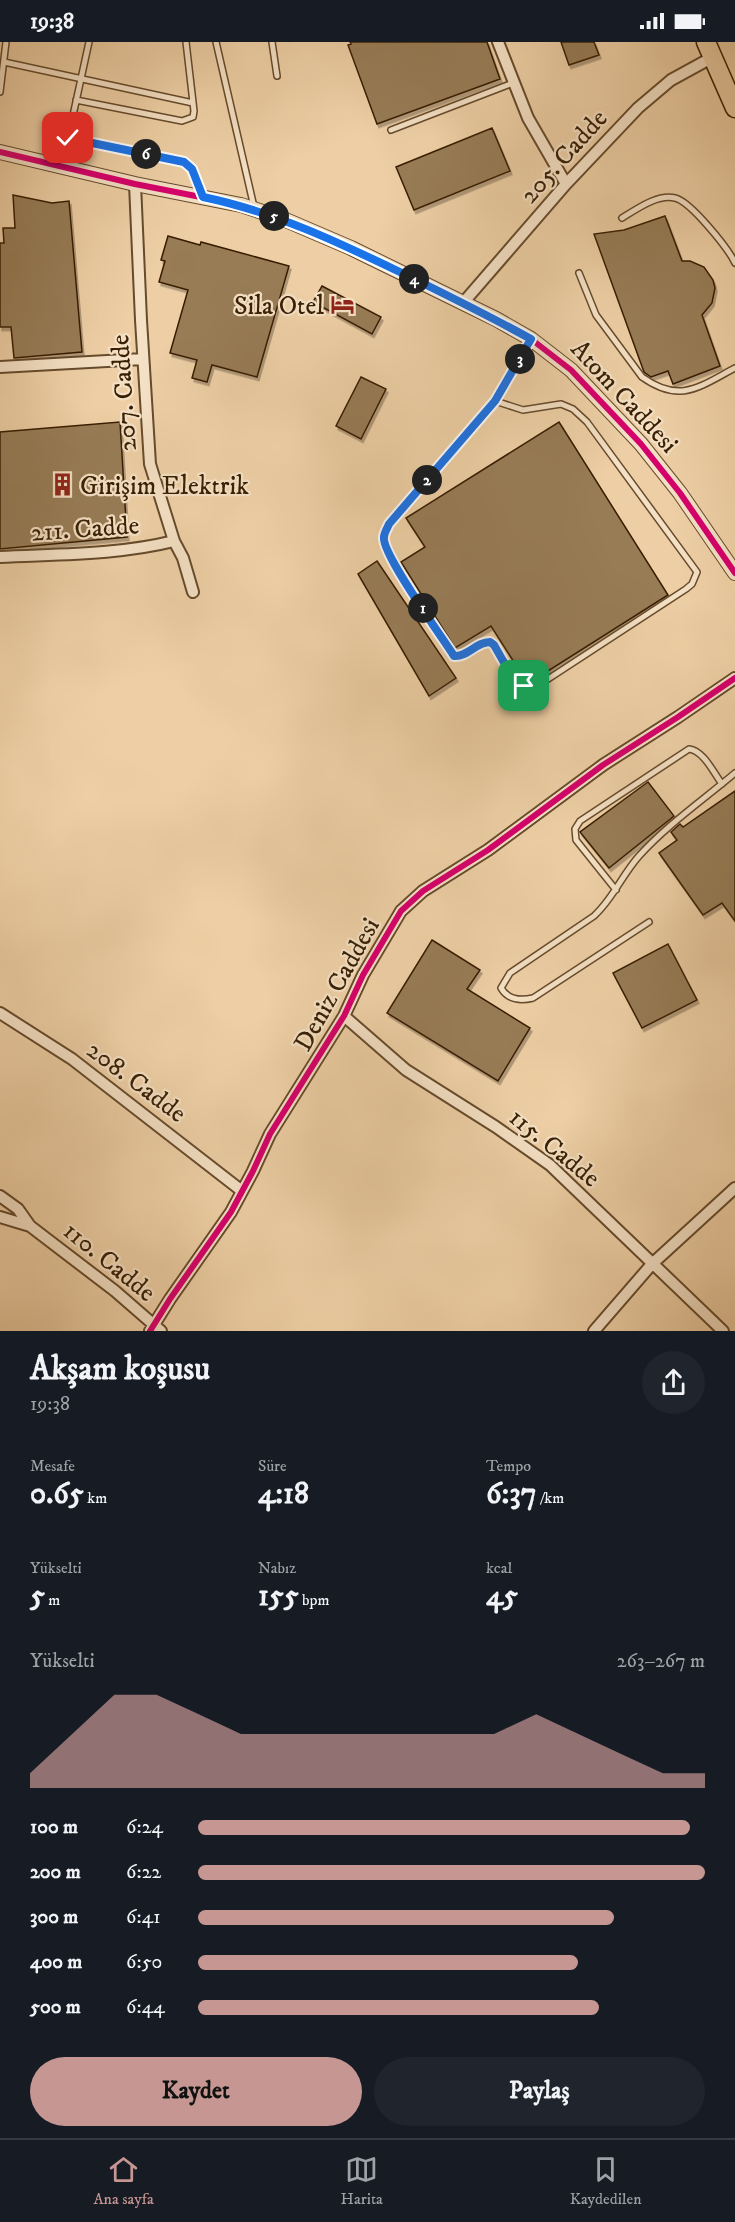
<!DOCTYPE html>
<html lang="tr">
<head>
<meta charset="utf-8">
<style>
	:root { --surface:#171b24; --page:#20242c; --text:#f1f3f6; --muted:#9ea1a6; --line:#363941; --accent:#c59692 }
	body { margin:0; font-family:"IM FELL DW Pica",serif; background:var(--page); color:var(--text); height:100vh; display:flex; flex-direction:column; font-size:22px; white-space:nowrap }
	* { box-sizing:border-box; margin:0 }
	p { font-size:20px; color:var(--muted) }
	.icon { flex:none; width:33px; height:33px; fill:none; stroke:currentColor; stroke-width:2; stroke-linecap:round; stroke-linejoin:round }
	.map { position:relative; height:1289px; overflow:hidden }
	.panel { display:flex; flex-direction:column; background:var(--surface); flex:1 }
	.panel>* { flex:none }
	.pin { position:absolute; display:grid; place-items:center; width:51px; height:51px; color:#fff; margin:-26px; border-radius:12px; box-shadow:0 3px 9px #0006 }
	.km { position:absolute; width:30px; height:30px; margin:-15px; border-radius:50%; background:#222; color:#fff; font-size:16px; line-height:30px; text-align:center }
	.round { display:grid; place-items:center; flex:none; width:63px; height:63px; border-radius:32px; background:var(--page) }
	.head { display:flex; align-items:center; justify-content:space-between; height:102px; padding:0 30px }
	h1 { font-size:33px; font-weight:700; line-height:45px }
	.figures { display:grid; grid-template-columns:repeat(3,1fr); gap:9px; height:102px; padding:6px 30px }
	.figures div { display:grid; align-content:center }
	.figures b { font-size:30px; font-weight:700 }
	.figures small { font-size:16px; font-weight:400 }
	.figures p { font-size:16px }
	.chart { height:168px; padding:12px 30px }
	.chart p { display:flex; justify-content:space-between }
	.chart svg { width:100%; height:108px; margin-top:6px; fill:var(--accent); opacity:.7 }
	.button { display:flex; gap:12px; margin-top:auto; padding:12px 30px }
	.button a { flex:1; height:69px; border-radius:36px; background:var(--accent); color:#111; font-size:24px; font-weight:700; line-height:69px; text-align:center }
	.button a+a { background:var(--page); color:var(--text) }
	ul { padding:0 30px; list-style:none; font-size:20px }
	li { display:grid; grid-template-columns:96px 72px 1fr; align-items:center; height:45px }
	li i { height:15px; border-radius:8px; background:var(--accent) }
	.status { display:flex; justify-content:space-between; align-items:center; height:42px; padding:0 30px; background:var(--surface); direction:ltr }
	.status svg { height:16px; fill:currentColor }
	.menu { display:flex; justify-content:space-around; align-items:center; height:84px; border-top:2px solid var(--line); background:var(--surface); font-size:16px; color:var(--muted) }
	.menu a { display:grid; justify-items:center; gap:3px }
	.menu .on { color:var(--accent) }
	.map>svg:first-child { display:block }
</style>
</head>
<body>
<div class="status"><b>19:38</b><svg viewBox="0 0 49 12"><path d="M0 12V9h3v3zM5 12V6h3v6zM10 12V3h3v9zM15 12V0h3v12zM26 1h20v11H26zM47 4h2v5h-2z"/></svg></div>
<div class="map">
<svg width="735" height="1289" viewBox="0 0 735 1289">
	<defs>
		<filter id="shadow"><feDropShadow dx="2" dy="3.5" stdDeviation="0" flood-color="#0004"/></filter>
	</defs>
	<rect width="100%" height="100%" fill="#eecfa5"/>
	<filter id="stains"><feTurbulence type="fractalNoise" baseFrequency=".00333" numOctaves="4"/><feColorMatrix values="0 0 0 0 .2 0 0 0 0 .09 0 0 0 0 .02 0 0 0 .5 -.17"/></filter>
	<radialGradient id="worn" r=".72"><stop offset=".6" stop-color="#630" stop-opacity="0"/><stop offset="1" stop-color="#630" stop-opacity=".3"/></radialGradient>
	<!-- building -->
	<path fill="#977b57" stroke="#381f03" stroke-width="1.5" filter="url(#shadow)" d="M350,0h137l13,37 -123,45 -29,-79 3,-1z
		M561,0h33l5,13 -30,10z
		M492,86l18,43 -96,39 -18,-43z
		M13,153l39,8 17,-2 13,151 -68,6 -3,-31h-11v-84h4l-1,-15h12z
		M665,174l17,45h8l14,6 9,13 2,8 -3,15 -10,12 18,51 -47,18 -5,-13 -17,6 -7,-5 -50,-138 30,-4z
		M168,194l32,9 1,-3 88,24 -32,111 -45,-12 -5,17 -15,-4 5,-18 -27,-7 18,-63 -29,-8 6,-21 -4,-1z
		M322,244l59,31 -9,17 -59,-32z
		M361,335l25,12 -25,50 -25,-13z
		M120,380l7,115 -127,12v-117z
		M559,380l109,173 -139,88 -3,-2 -35,-55 -36,22 -54,-86 24,-15 -19,-29z
		M377,519l79,117 -27,18 -71,-122z
		M648,740l26,34 -65,52 -29,-36z
		M735,749v130l-13,-18 -19,12 -44,-62 18,-13 -6,-8 9,-8 3,3z
		M432,898l48,30 -13,19 63,39 -32,53 -111,-68z
		M668,902l29,56 -55,28 -29,-55z"/>
	<g fill="none" stroke-linecap="round" stroke-linejoin="round">
		<defs>
			<path id="service" d="M216,0l38,165
				M272,0l5,34
				M4,20l189,41
				M0,50l6,-50
				M76,58l106,21 11,-4 1,-6 -8,-69
				M391,88l122,-47
				M68,96l116,24 8,7 10,26
				M62,124l27,-124
				M622,176c15,-9 35,-24 53,-20 15,3 53,50 60,65
				M579,231l17,42 46,62c38,27 57,10 93,-9
				M495,359l28,9 38,-6 12,5 14,13 110,150 -5,12 -6,5 -147,96 -10,3 -15,-8 -20,-35 -4,-3c-14,0 -22,15 -36,14 -12,-19 -73,-103 -70,-119 0,-4 4,-10 5,-13l106,-123 35,-60
				M616,848l-40,-50 -1,-11 5,-8 109,-72c15,2 24,23 33,35
				M649,880l-116,76c-13,3 -25,2 -32,-10l9,-15 84,-57c19,-17 28,-41 45,-60 28,-31 64,-56 96,-83"/>
			<path id="minor" d="M498,0l30,76 38,66
				M135,142l6,136 9,144 24,77 9,17 10,34
				M463,261l103,-119 72,-76 33,-28 42,-23
				M0,325l143,-8
				M0,515c57,-3 118,-2 174,-16
				M0,971l72,46 170,132
				M344,974l62,54 90,57 54,38 173,166
				M0,1154l18,13 12,17 85,65 46,40
				M0,1175l30,9
				M150,1289l20,-32 61,-87 22,-41 17,-37 74,-118 19,-41 38,-64 22,-20 65,-41 115,-85 75,-48 57,-39
				M594,1289l58,-67 83,-76"/>
			<path id="tertiary" d="M0,110l135,32 106,21 40,13 70,30 145,71 35,20 40,31 70,74 39,49 55,80"/>
			<path id="trunk" d="M706,0l29,66"/>
		</defs>
		<!-- service casing -->
		<use href="#service" stroke="#664b2c" stroke-width="8"/>
		<!-- minor casing -->
		<use href="#minor" stroke="#664b2c" stroke-width="14"/>
		<!-- tertiary casing -->
		<use href="#tertiary" stroke="#664b2c" stroke-width="16"/>
		<!-- trunk casing -->
		<use href="#trunk" stroke="#381f03" stroke-width="21"/>
		<!-- service -->
		<use href="#service" stroke="#f4e0c4" stroke-width="5"/>
		<!-- minor -->
		<use href="#minor" stroke="#f4e0c4" stroke-width="10"/>
		<!-- tertiary -->
		<use href="#tertiary" stroke="#f4e0c4" stroke-width="14"/>
		<!-- trunk -->
		<use href="#trunk" stroke="#eecfa5" stroke-width="18"/>
		<defs>
			<path id="cycleway" d="M0,110l135,32 106,21 40,13 70,30 145,71 35,20 40,31 70,74 39,49 55,80
				M150,1289l20,-32 61,-87 22,-41 17,-37 74,-118 19,-41 38,-64 22,-20 65,-41 115,-85 75,-48 57,-39"/>
		</defs>
		<!-- cycleway casing -->
		<use href="#cycleway" stroke="#f4e0c4" stroke-width="10"/>
		<!-- cycleway -->
		<use href="#cycleway" stroke="#d6006c" stroke-width="6"/>
	</g>
	<g fill="none" stroke-linecap="round" stroke-linejoin="round">
		<defs>
			<path id="route" d="M68,96l116,24 8,7 11,28c72,15 135,45 201,77 43,21 85,42 127,65l-36,62 -106,123c-1,3 -5,9 -5,13 -3,16 58,100 70,119 14,1 22,-14 36,-14l4,3 20,35 10,6"/>
		</defs>
		<!-- route casing -->
		<use href="#route" stroke="#fff" stroke-width="12"/>
		<!-- route -->
		<use href="#route" stroke="#1a73e8" stroke-width="8"/>
	</g>
	<!-- icons -->
	<defs>
		<symbol id="hotel-bare" viewBox="-9 -9 18 18"><path d="M-6-4.5h1.5V1H6V5H4.5V3h-9V5H-6ZM-4 0a1.8 1.8 0 1 1 3.6 0ZM.5 0V-2.5h3Q6-2.5 6 0Z" fill="#8f2418" stroke="#f4e0c4" stroke-width="2.5" paint-order="stroke"/></symbol>
		<symbol id="building-bare" viewBox="-9 -9 18 18"><path d="M-4-6H4V6H1V3H-1V6H-4ZM-2.5-4.3h1.7v1.8h-1.7ZM.8-4.3h1.7v1.8H.8ZM-2.5-1h1.7V.8h-1.7ZM.8-1h1.7V.8H.8Z" fill="#8f2418" stroke="#f4e0c4" stroke-width="2.5" paint-order="stroke"/></symbol>
	</defs>
	<g fill-rule="evenodd">
		<use href="#hotel-bare" x="326" y="246" width="33" height="33"/>
		<use href="#building-bare" x="46" y="426" width="33" height="33"/>
	</g>
	<g text-anchor="middle" stroke-width="4.5" stroke-linejoin="round" paint-order="stroke">
		<!-- street labels -->
		<g font-size="26" fill="#381f03" stroke="#f4e0c4">
			<text transform="translate(563 114) rotate(-48)" y="9">205. Cadde</text>
			<text transform="translate(123 351) rotate(-94)" y="9">207. Cadde</text>
			<text transform="translate(625 354) rotate(47)" y="9">Atom Caddesi</text>
			<text transform="translate(85 486) rotate(-4)" y="9">211. Cadde</text>
			<text transform="translate(336 942) rotate(-61)" y="9">Deniz Caddesi</text>
			<text transform="translate(137 1039) rotate(37)" y="9">208. Cadde</text>
			<text transform="translate(555 1105) rotate(39)" y="9">115. Cadde</text>
			<text transform="translate(110 1219) rotate(39)" y="9">110. Cadde</text>
		</g>
		<!-- poi labels -->
		<g font-size="26" fill="#381f03" stroke="#f4e0c4" text-anchor="end">
			<text x="324" y="272">Sila Otel</text>
			<text x="80" y="452" text-anchor="start">Girişim Elektrik</text>
		</g>
	</g>
	<rect width="100%" height="100%" filter="url(#stains)"/>
	<rect width="100%" height="100%" fill="url(#worn)"/>
</svg>
<div class="pin" style="left:524px;top:644px;background:#1e9e55"><svg class="icon" aria-label="arrive" viewBox="0 0 24 24"><path d="M6 21V4h12l-3 4 3 4H6"/></svg></div>
<div class="pin" style="left:68px;top:96px;background:#d93025"><svg class="icon" aria-label="check" viewBox="0 0 24 24"><path d="M5 12l5 5 9-10"/></svg></div>
<b class="km" style="left:423px;top:566px">1</b>
<b class="km" style="left:427px;top:438px">2</b>
<b class="km" style="left:520px;top:317px">3</b>
<b class="km" style="left:414px;top:237px">4</b>
<b class="km" style="left:274px;top:174px">5</b>
<b class="km" style="left:146px;top:112px">6</b>
</div>
<section class="panel">
<div class="head"><div><h1>Akşam koşusu</h1><p>19:38</p></div><a class="round"><svg class="icon" aria-label="share" viewBox="0 0 24 24"><path d="M12 15V3M7 8l5-5 5 5M5 13v7h14v-7"/></svg></a></div>
<div class="figures">
<div><p>Mesafe</p><b>0.65<small> km</small></b></div>
<div><p>Süre</p><b>4:18</b></div>
<div><p>Tempo</p><b>6:37<small> /km</small></b></div>
</div>
<div class="figures">
<div><p>Yükselti</p><b>5<small> m</small></b></div>
<div><p>Nabız</p><b>155<small> bpm</small></b></div>
<div><p>kcal</p><b>45</b></div>
</div>
<div class="chart"><p><span>Yükselti</span>263–267 m</p>
<svg viewBox="0 0 160 44" preserveAspectRatio="none"><path d="M0 44V38L10 22L20 6L30 6L40 14L50 22L60 22L70 22L80 22L90 22L100 22L110 22L120 14L130 22L140 30L150 38L160 38V44z"/></svg>
</div>
<ul>
<li><b>100 m</b>6:24<i style="width:97%"></i></li>
<li><b>200 m</b>6:22<i style="width:100%"></i></li>
<li><b>300 m</b>6:41<i style="width:82%"></i></li>
<li><b>400 m</b>6:50<i style="width:75%"></i></li>
<li><b>500 m</b>6:44<i style="width:79%"></i></li>
</ul>
<div class="button"><a>Kaydet</a><a>Paylaş</a></div>
</section>
<nav class="menu">
<a class="on"><svg class="icon" aria-label="home" viewBox="0 0 24 24"><path d="M3 11l9-7 9 7M6 9v11h12V9"/></svg>Ana sayfa</a>
<a><svg class="icon" aria-label="map" viewBox="0 0 24 24"><path d="M3 6l6-2 6 2 6-2v14l-6 2-6-2-6 2zM9 4v14M15 6v14"/></svg>Harita</a>
<a><svg class="icon" aria-label="saved" viewBox="0 0 24 24"><path d="M7 4h10v16l-5-4-5 4z"/></svg>Kaydedilen</a>
</nav>
</body>
</html>
